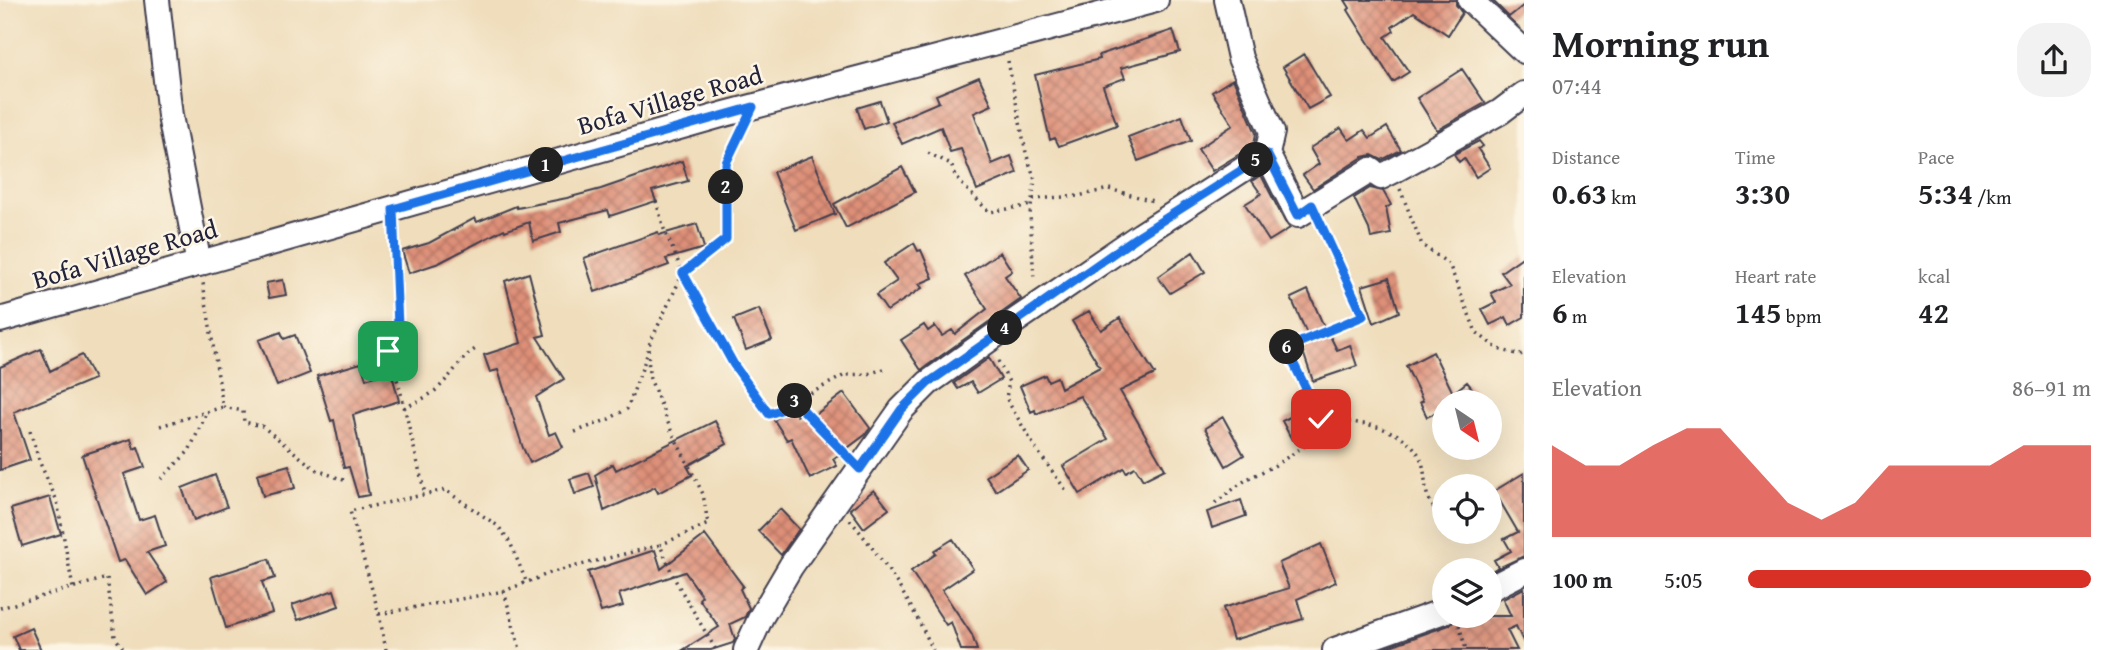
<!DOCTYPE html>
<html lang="en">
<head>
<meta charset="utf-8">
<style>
	:root { --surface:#fff; --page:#f2f2f2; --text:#202124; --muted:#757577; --accent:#d93025 }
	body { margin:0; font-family:"Gentium Book Plus",serif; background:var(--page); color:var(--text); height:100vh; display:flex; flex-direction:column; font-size:26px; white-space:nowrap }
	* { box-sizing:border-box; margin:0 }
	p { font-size:23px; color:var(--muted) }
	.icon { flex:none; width:38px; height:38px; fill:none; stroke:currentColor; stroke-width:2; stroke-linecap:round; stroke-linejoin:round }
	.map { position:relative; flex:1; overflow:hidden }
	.sheet { display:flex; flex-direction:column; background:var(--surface); width:595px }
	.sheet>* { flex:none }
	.needle { width:46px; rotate:145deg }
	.tools { position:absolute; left:1432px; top:390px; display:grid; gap:14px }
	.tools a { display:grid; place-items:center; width:70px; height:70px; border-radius:50%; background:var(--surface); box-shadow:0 7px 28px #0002; font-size:35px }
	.pin { position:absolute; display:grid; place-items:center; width:60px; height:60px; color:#fff; margin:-30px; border-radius:14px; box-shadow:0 4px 10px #0006 }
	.km { position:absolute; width:35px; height:35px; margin:-18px; border-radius:50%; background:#222; color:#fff; font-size:19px; line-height:35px; text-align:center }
	.round { display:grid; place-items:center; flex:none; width:74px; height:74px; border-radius:28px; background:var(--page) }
	.overview { display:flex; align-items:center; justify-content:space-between; height:119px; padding:0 28px }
	h1 { font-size:38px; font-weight:600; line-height:52px }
	.figures { display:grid; grid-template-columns:repeat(3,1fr); gap:10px; height:119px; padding:7px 28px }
	.figures div { display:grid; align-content:center }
	.figures b { font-size:30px; font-weight:600 }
	.figures small { font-size:19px; font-weight:400 }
	.figures p { font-size:19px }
	.chart { height:196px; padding:14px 28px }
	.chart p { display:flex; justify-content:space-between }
	.chart svg { width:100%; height:126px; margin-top:7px; fill:var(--accent); opacity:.7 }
	ul { padding:0 28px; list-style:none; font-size:23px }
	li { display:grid; grid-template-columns:112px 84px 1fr; align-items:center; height:52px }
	li i { height:18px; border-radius:9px; background:var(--accent) }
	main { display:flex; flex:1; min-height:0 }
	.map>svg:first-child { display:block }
</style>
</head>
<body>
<main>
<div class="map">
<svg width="1524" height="650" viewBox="0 0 1524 650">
	<defs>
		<pattern id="building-cross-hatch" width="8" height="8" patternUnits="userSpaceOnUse" patternTransform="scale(1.75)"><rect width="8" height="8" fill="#de9078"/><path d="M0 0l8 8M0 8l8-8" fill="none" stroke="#b47564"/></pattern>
	</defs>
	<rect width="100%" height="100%" fill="#fcf5e5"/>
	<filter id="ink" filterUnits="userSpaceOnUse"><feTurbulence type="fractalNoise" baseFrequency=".0143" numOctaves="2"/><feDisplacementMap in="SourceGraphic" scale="14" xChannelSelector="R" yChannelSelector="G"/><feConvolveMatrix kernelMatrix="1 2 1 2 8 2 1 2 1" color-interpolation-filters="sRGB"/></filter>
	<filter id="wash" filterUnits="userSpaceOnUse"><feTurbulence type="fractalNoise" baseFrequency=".00686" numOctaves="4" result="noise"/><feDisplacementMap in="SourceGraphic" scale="28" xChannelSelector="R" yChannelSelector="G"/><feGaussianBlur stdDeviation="1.57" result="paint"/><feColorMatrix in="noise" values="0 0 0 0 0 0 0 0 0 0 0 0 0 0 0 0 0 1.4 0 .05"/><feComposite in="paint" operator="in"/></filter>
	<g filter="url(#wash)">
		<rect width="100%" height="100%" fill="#efddbb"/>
		<g id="blocks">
			<!-- building -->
			<path fill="url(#building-cross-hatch)" d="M1345,0h111v5l6,8 -14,22 -34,-23 -22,15 2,4 -9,6 24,35 -16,10 -45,-72 2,-2z
				M1492,0h32v5l-15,12z
				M1173,30l7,22 -59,16 4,10 -22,8 14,39 -58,21 -4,-8 -5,2 -15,-65 65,-16 -1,-4z
				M1304,54l26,43 -22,12 -25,-42z
				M1462,69l23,34 -48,27 -20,-32z
				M979,77l13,28 -18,8 18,51 19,-8 6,17 -40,17 -16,-41 -11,3 -9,-25 -39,17 -10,-22 47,-20 -3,-7z
				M1233,79l23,54 -2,12 -42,26 -14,-22 35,-24 -21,-33z
				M880,101l7,20 -23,8 -7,-21z
				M1182,116l9,25 -53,20 -10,-24z
				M1387,127l14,23 -19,10 -10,-5 -9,2 -50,32 -10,-14 16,-11 -9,-16 31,-20 8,12 15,-10 6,8z
				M1479,141l4,5 -5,3 12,19 -14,9 -12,-19 -5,4 -5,-8z
				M812,156l23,58 -39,16 -23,-58z
				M682,161l6,20 -36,10 4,10 -46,15 -2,-6 -49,13 2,9 -28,9 -4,-19 -24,9 -1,-2 -65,34 -30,10 -7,-22 27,-8 46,-25 2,4 39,-16 1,2 50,-10 34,-9z
				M902,167l13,25 -69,36 -12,-24z
				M1261,175l24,47 5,6 -21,13 -24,-37 16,-10 -9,-13z
				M1370,188l13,3 8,14 -5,3 5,26 -20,4 -2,-9 -15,-31z
				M697,224l7,24 -38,11 3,6 -74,27 -11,-34 74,-26 1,3z
				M914,243l4,8 3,-1 12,28 -14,6 3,4 -35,23 -11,-16 21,-14 -13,-18z
				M1000,252l12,19 -7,5 16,23 -100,71 -20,-30 23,-15 4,6 7,-5 7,10 10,-6 3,4 32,-25 -22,-33z
				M1193,252l12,20 -35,21 -12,-16z
				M1524,256v61l-14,8 -4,-8 -16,8 -8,-16 14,-7 -5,-9 19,-9 -9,-12z
				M529,273l16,62 -8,2 27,42 -28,18 13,38 7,-3 7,15 -33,16 -7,-15 -25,-78 -8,2 -6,-17 37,-12 -16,-62z
				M1389,278l10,34 -25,11 -12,-37z
				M283,280l3,15 -17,3 -3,-15z
				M1308,290l17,39 1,-1 11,22 13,-5 7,21 -44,15 -14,-41 9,-4 -17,-38z
				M759,309l13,31 -26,10 -12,-31z
				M1089,311l12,19 19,-12 35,56 -35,17 45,78 -22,11 -8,-13 -9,5 -2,-4 -44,26 -17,-28 45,-27 -28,-43 -44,18 -1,-4 -4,2 -11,-26 25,-11 3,6 9,-4 4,11 39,-21 -28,-46z
				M281,332l3,7 11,-4 15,38 -33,13 -18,-46z
				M41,349l9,22 32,-16 12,24 -80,33 16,48 -30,10v-103z
				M1433,352l20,41 14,-11 10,12 -10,8h-23v7l-17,8 -7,-15 3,-1 -17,-35z
				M989,358l12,21 -23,14 -7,-11 -13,7 -4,-6z
				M361,363l5,16 25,-8 8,30 -46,14 16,80 -11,2 -9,-30 -5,1 -10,-48 -3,1 -14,-45z
				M844,393l26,35 -5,7 -32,24 4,7 -27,13 -19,-41 -4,2 -13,-20 18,-12 5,8 5,-3 5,8z
				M1324,400l10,19 -42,21 -10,-19z
				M1223,417l21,38 -18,11 -21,-38z
				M715,421l12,23 -40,22 5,9 -34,18 -3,-6 -51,24 -9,-36 18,-11 3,6z
				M131,439l3,10 4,-2 7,20 -21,7 15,46 16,-5 10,31 -18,6 20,30 -20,13 -22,-35 -7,2 -36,-107z
				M1018,455l10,15 -32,21 -10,-15z
				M289,465l6,23 -32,8 -6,-22z
				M589,473l5,14 -19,7 -5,-15z
				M1524,473v83l-34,16 8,-5 -4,-7 17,-9 -7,-12 14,-7 -24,-41z
				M215,475l12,32 -33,13 -12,-32z
				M874,490l15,19 -25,19 -14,-19z
				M50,497l11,37 -39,12 -11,-37z
				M1241,500l5,16 -34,12 -5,-16z
				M780,509l19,20 -18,26 -23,-24z
				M705,535l38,51 -3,3 9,19 -4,9 -15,7 5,15 -2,4 -22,7h-28l36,-23 -20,-28 3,-3 -17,-24 -66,22 4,12 -22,6 -13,-40 67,-22 6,19z
				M953,539l20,30 -31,21 30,45 5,15h-16l-10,-28 -5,3 -35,-54 25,-17 -2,-3z
				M1321,544l15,38 -39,17 6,20 -70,21 -10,-32 66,-20 -10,-25z
				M269,559l6,19 -13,4 10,31 -46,15 -15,-51z
				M1524,588v55l-8,-17 -9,4 10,20h-138l70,-25 10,-9h52l-8,-17z
				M334,590l5,16 -41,14 -6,-15z
				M31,628l10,22h-22l-6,-14z"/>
		</g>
	</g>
	<g filter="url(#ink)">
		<use href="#blocks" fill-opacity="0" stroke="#413e4e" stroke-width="2"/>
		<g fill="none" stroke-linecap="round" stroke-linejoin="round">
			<defs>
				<path id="minor" d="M157,0l13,116 29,148
					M1227,0l13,58 32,74 -5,22 31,61 73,-45 10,7 12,-6 107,-59 24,-18
					M1470,0l54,51
					M0,320l725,-206 431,-114
					M1489,589l35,-18
					M746,650l15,-33 30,-51 110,-156 27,-27 90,-64 123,-84 126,-81
					M1335,650l109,-39"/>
			</defs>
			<!-- minor casing -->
			<use href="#minor" stroke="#413e4e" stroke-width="28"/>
			<!-- path -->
			<path stroke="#413e4e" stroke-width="3.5" stroke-dasharray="2 5" stroke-linecap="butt" d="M1008,61l18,92 9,27 -5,34 4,66
				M741,133l-15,30v76l-43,34 51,92 35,48 14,-4 15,-9 6,11 40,41
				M928,153l23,11 5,14 33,34 43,-7
				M1400,189l22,56 27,19 27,68 22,17 22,6 4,-2
				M1033,199l45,-3 31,-7 44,12
				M656,201l8,28 19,44 -35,74 1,29 22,54 32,64 5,30 -48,21
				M394,229l4,97 -10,24 12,39 25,105
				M998,361l11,21 -3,16 30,51 32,44
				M798,400l47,-25 23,-1 19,-6
				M223,407l20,4 1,11 18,4 53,43 31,12
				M404,408c14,-7 29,-13 39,-25 13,-13 19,-27 36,-36
				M1321,419c35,3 92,6 102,47 2,9 2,19 4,28 2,9 11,19 17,28
				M160,426l63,-19 -20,-124
				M30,431l10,32 17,38 16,87
				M575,432l34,-13 18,-10 20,-54
				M161,479l28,-28 18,-39
				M1215,503l32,-24 27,-13 38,-25 9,-22 -35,-72 77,-31 -42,-90
				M850,520c34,40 61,82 83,130
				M504,591l16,59
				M0,608l107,-30 8,59 9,13
				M379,614l125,-23 49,-19 107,-27 14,33 42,72
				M1459,625l7,25
				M386,650l-7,-36 -29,-103 95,-21 53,36 12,16 16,39"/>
			<!-- minor -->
			<use href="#minor" stroke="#fff" stroke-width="24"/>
		</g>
	</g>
	<g fill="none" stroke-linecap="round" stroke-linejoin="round" filter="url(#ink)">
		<defs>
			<path id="route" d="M388,351l10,-25 -5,-117 360,-102 -27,56v76l-43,34 51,92 35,49 14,-5 15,-9 6,11 56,58 41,-59 27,-27 213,-149 126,-80 31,61 14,-10 51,111 -77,32 35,71"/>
		</defs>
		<!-- route casing -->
		<use href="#route" stroke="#fff" stroke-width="14"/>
		<!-- route -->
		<use href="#route" stroke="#1a73e8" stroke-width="9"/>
	</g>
	<g text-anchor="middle" stroke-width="5" stroke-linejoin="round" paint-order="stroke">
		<!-- street labels -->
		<g font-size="26" fill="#22223b" stroke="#fcf5e5">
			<text transform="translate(670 100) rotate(-16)" y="9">Bofa Village Road</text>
			<text transform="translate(125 254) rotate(-16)" y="9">Bofa Village Road</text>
		</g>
	</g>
</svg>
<div class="tools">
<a><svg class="needle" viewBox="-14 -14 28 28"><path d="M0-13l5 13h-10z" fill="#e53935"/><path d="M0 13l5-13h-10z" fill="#757577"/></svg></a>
<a><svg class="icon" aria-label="locate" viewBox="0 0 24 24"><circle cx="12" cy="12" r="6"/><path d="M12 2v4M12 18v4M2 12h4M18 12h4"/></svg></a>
<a><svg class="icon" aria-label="layers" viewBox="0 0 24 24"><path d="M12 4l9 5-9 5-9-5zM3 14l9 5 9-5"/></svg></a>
</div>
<div class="pin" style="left:388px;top:351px;background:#1e9e55"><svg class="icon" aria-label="arrive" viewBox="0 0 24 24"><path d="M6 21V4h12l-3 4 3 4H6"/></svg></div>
<div class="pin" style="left:1321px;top:419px;background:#d93025"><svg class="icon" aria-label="check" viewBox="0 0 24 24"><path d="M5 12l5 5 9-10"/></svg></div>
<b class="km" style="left:546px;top:165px">1</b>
<b class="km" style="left:726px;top:187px">2</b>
<b class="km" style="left:795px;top:401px">3</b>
<b class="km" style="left:1005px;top:328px">4</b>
<b class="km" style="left:1256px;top:160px">5</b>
<b class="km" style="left:1287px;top:347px">6</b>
</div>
<section class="sheet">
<div class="overview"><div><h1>Morning run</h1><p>07:44</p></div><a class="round"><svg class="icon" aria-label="share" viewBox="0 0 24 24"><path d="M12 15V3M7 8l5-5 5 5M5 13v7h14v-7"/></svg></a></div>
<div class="figures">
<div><p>Distance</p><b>0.63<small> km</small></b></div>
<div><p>Time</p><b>3:30</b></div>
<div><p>Pace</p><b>5:34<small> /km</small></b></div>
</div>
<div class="figures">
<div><p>Elevation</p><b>6<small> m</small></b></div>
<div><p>Heart rate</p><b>145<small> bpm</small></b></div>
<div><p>kcal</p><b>42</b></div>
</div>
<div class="chart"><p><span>Elevation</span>86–91 m</p>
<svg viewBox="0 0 160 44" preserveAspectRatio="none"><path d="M0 44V12L10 19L20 19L30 12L40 6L50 6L60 19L70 32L80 38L90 32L100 19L110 19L120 19L130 19L140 12L150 12L160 12V44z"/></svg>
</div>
<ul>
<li><b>100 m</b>5:05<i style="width:100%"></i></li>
</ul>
</section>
</main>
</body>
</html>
